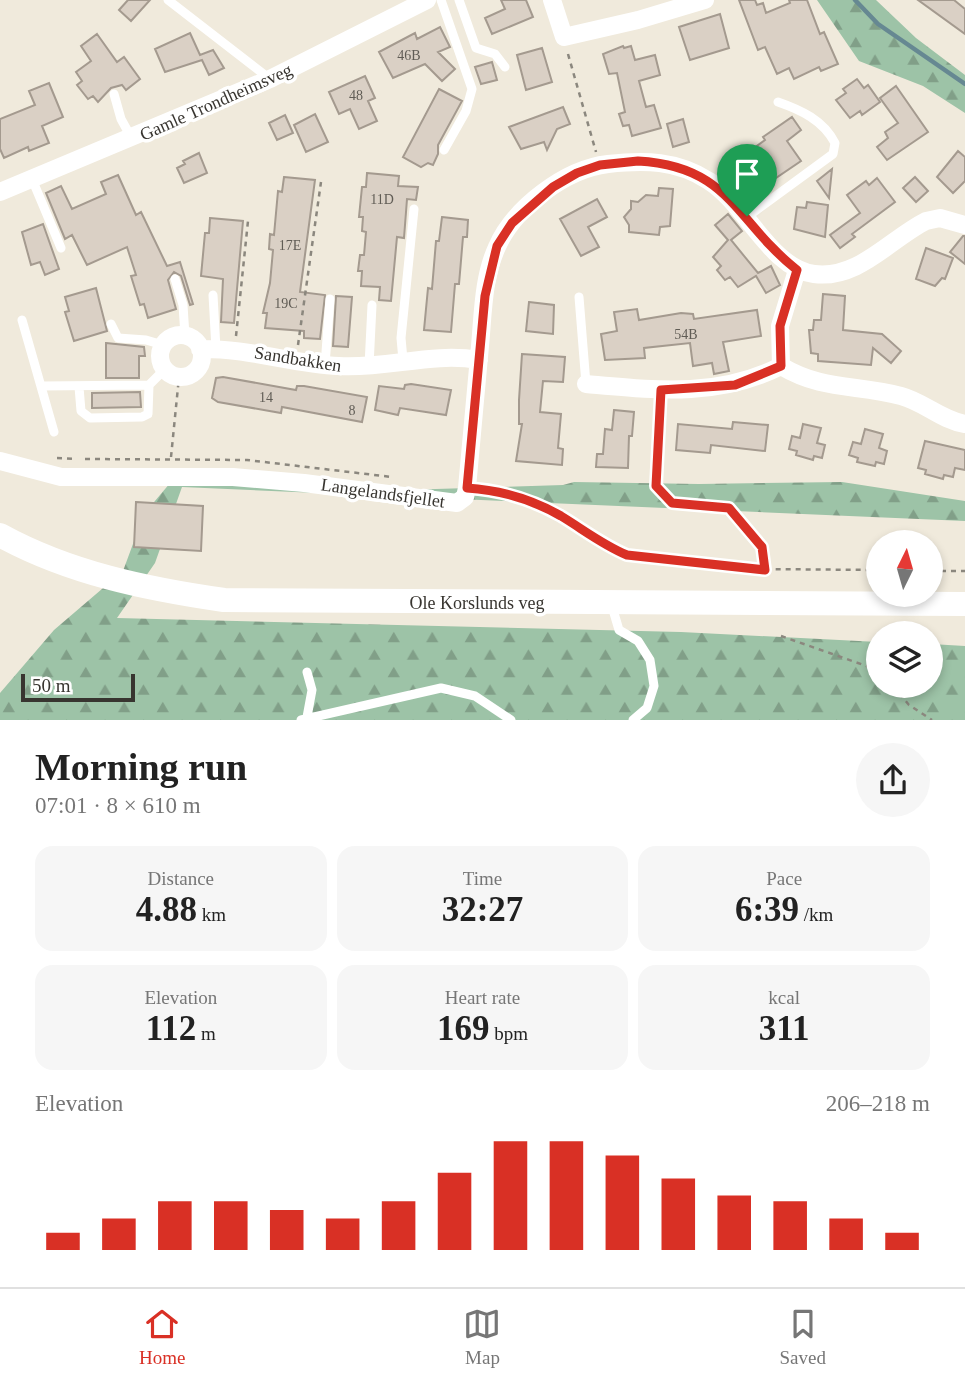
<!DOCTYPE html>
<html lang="en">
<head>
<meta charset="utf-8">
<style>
	:root { --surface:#fff; --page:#f6f6f6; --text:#222; --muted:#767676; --line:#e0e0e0; --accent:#d93025 }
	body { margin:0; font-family:Georgia,serif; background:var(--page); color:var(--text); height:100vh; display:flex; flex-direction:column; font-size:26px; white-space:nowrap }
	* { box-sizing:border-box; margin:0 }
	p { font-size:23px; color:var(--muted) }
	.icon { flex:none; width:38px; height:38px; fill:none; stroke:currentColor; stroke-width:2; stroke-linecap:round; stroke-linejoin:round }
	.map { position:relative; height:720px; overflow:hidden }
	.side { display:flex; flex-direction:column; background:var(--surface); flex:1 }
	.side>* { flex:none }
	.needle { width:46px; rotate:5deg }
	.fabs { position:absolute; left:866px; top:530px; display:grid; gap:14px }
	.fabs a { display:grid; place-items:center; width:77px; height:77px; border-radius:50%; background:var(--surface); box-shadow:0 4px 10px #0003; font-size:35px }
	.scale { position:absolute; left:21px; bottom:18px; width:114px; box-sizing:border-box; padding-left:7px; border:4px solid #383530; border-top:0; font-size:19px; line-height:24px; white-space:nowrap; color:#383530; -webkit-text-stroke:5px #fff; paint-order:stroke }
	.pin { position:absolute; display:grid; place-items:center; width:60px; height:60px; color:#fff; margin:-72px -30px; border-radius:50% 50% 50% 0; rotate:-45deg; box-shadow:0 0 7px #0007 }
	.pin .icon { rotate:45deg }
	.round { display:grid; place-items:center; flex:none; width:74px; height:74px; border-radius:37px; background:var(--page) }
	.summary { display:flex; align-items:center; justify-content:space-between; height:119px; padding:0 35px }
	h1 { font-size:38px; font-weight:800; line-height:52px }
	.figures { display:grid; grid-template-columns:repeat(3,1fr); gap:10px; height:119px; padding:7px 35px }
	.figures div { display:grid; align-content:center; border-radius:18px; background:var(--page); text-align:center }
	.figures b { font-size:35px; font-weight:800 }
	.figures small { font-size:19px; font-weight:400 }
	.figures p { font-size:19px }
	.chart { height:196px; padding:14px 35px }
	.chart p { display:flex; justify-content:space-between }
	.chart svg { width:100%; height:126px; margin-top:7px; stroke:var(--accent); stroke-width:6 }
	.dock { display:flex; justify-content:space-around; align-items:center; height:98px; border-top:2px solid var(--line); background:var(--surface); font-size:19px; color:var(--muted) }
	.dock a { display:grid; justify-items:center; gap:4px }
	.dock .on { color:var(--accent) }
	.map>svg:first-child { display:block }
</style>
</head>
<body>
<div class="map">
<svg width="965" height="720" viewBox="0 0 965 720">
	<defs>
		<pattern id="forest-firs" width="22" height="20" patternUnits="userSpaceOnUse" patternTransform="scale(1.75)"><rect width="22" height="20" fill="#9dc3a7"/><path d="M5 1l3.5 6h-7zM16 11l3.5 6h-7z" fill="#819f88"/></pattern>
	</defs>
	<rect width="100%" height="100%" fill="#f0eadc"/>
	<!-- forest -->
	<path fill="url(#forest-firs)" d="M817,0h59l40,38 49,37v38l-42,-27 -64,-25z
		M176,476l193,15 194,-6 11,-3 125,2 143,-2 123,19v20l-783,-34 -27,76 -38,55 564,14 197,10v44h53v-42l34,2v74h-965v-27l54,-63 69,-59 21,-57z"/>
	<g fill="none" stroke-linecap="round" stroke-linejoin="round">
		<!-- stream -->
		<path stroke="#668892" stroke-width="4.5" d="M855,0l23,24 87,60"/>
	</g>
	<!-- building -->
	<path fill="#dad0c5" stroke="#a49a8f" stroke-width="2" d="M128,0h22l-19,21 -12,-11z
		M501,0h25l7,17 -41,17 -7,-16 20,-9z
		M739,0h16l2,5 6,-2 3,10 24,-10 -1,-3h18l13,34 4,-2 14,32 -17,7 -2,-4 -25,12 -5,-11 -12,6 -12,-27 -7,3z
		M918,0h36l11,9v25z
		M720,14l9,34 -39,12 -11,-33z
		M440,27l10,20 -12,5 17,17 -13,12 -17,-17 -32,14 -14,-26 36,-19 2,6z
		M190,33l10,22 13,-5 11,18 -15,7 -7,-15 -37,12 -10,-23z
		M97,34l20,28 7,-5 16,22 -14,11 -4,-5 -11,3 -13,14 -5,-6 -5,3 -11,-14 5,-4 -6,-9 15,-11 -10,-15z
		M623,46l1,2 7,-2 4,14 20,-5 5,20 -21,6 7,26 8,-2 7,23 -29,8 -3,-11 -6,1 -4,-12 6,-2 -8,-39 -8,1 -6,-20z
		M542,48l10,34 -26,8 -9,-35z
		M492,62l5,18 -16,4 -6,-17z
		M365,76l10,22 -7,3 9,20 -18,8 -9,-20 -11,5 -10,-22z
		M857,79l7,9 4,-3 12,17 -18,13 -2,-4 -10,7 -14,-18 10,-7 -3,-4z
		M49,83l14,34 -21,9 7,17 -20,8 -1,-4 -24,11 -4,-9v-30l35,-14 -6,-14z
		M896,86l32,46 -41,28 -10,-13 11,-9 -3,-6 13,-9 -18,-25z
		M439,89l23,12 -24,44v9l-5,11 -5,-2 -7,4 -18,-10z
		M563,107l7,17 -13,5 -10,21 -3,-8 -23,7 -12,-22z
		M315,114l13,28 -22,10 -12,-27z
		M285,115l8,18 -16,7 -8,-17z
		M792,117l9,13 -14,11 14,20 -34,23 -11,-16 9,-6 -11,-14 11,-8 -2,-3z
		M683,119l6,23 -16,5 -6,-23z
		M958,151l7,6v24l-12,12 -16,-16z
		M199,153l8,20 -23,10 -7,-15 8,-4 -2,-3z
		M832,169l-3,29 -12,-17z
		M367,173l32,3 -1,10 20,1 -2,13 -9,-1 -3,39 -7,-1 -6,64 -12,-1 1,-13 -19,-1 1,-15h-4l2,-16h4l2,-23 -4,-1 1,-14h-4l3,-30h4z
		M118,175l18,40 5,-3 26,54 13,-4 13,42 -3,1 -9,-29 -7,-4 -6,8 8,29 -28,9 -4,-14 -4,1 -9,-29 5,-1 -9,-28 -40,18 -15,-30 -7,4 -19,-46 15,-7 11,23 34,-15 -5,-12z
		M284,177l31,3 -15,112 25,3 -5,44 -16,-1v-7l-39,-3 2,-15h-4l7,-30 3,-33 -4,-1 1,-15 4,1 4,-44 4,1z
		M915,177l13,14 -12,11 -13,-14z
		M877,178l18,24 -43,32 3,3 -15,11 -10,-13 30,-22 -13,-18 19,-14 3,4z
		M659,188l14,1 -3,37 -10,1 -1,8 -30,-3v-7l-5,-8 7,-8v-8l7,1 8,-7 12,1z
		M597,199l10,18 -19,10 11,20 -18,9 -21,-37z
		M807,202l21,3 -3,32 -31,-8 3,-22 9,1z
		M728,214l14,17 -11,9 27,33 13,-7 9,19 -14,8 -10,-17 -18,11 -8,-10 -5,3 -8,-10 4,-4 -8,-9 15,-17 -13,-15z
		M442,217l26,3 -1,17h-4l-4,47h-4l-4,48 -27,-2 4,-42 4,1 4,-48h3z
		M210,218l33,3 -9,102 -13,-1 2,-43 -22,-3 4,-43h4z
		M43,224l16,45 -14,6 -5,-13 -9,3 -9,-33z
		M963,236h2v28l-15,-12z
		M926,248l27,10 -8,21 -3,-1 -7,8 -19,-7z
		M96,288l11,43 -33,10 -9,-29 4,-1 -4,-14z
		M823,294l22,2 -2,34 39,4 19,17 -10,12 -18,-15 -2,17 -53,-4v-7l-7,-1 -2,-23h4l1,-10h7z
		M336,296l16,1 -4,50 -15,-1z
		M529,302l25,3 -1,29 -27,-3z
		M637,309l2,11 42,-7 12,1 1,5 63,-9 4,26 -38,6 6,29 -15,3 -2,-11 -19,3 -3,-23 -46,5 1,10 -40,2 -4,-26 16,-3 -3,-19z
		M106,343l38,4 1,9h-6v22h-33z
		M522,354l43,3 -2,25 -20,-1 -3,31 21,2 -3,34 5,1 -1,16 -46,-4 6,-37h-3v-24z
		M223,377l73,13 1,-4h7l63,11 -5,25 -80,-15 -1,6 -63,-11 -6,-4 4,-20z
		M411,384l40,6 -5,25 -46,-7 -2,7 -23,-5 4,-24 25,3 1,-4z
		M140,392l1,15 -49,1v-15z
		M614,410l20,2 -2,24h-3l-1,32 -32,-1 1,-13h6l2,-25 7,1z
		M733,422l35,3 -3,26 -54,-6 -1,8 -34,-3 2,-26 54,5z
		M803,424l18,4 -4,15 8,2 -3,13 -8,-2 -1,4 -17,-5 1,-4 -8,-2 3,-13 8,2z
		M865,429l18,5 -4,14 8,3 -3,13 -8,-2 -1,4 -18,-4 1,-4 -9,-3 4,-13 8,2z
		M925,441l40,9v20l-10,-2 -2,9 -9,-2 -1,4 -18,-5 1,-4 -8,-2z
		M136,502l67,4 -2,45 -67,-4z"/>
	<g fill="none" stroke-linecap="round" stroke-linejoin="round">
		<!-- path -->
		<path stroke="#8b877e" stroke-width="2.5" stroke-dasharray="5 5" stroke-linecap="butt" d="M568,54l28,98
			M236,336l12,-115
			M298,345l23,-163
			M660,406l-4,80 16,17 57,5 33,39 3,23
			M171,457l8,-80
			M57,458l18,1
			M85,459l162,1 145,17
			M482,490l51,13 30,14 47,32 33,9 115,11 120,1
			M931,571h34
			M781,636l97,34
			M893,686l16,19 23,15"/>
		<!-- lane -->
		<path stroke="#fff" stroke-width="9" d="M168,0l102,79
			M441,0l31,89 -6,22 -22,39
			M459,0l17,48 19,6 10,13
			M114,94l7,25 10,18
			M32,179l29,69
			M747,217l86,-63 2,-11c-12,-23 -34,-33 -57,-41
			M175,279l8,26 2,31
			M213,295l3,54
			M579,297l7,87
			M22,320l32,112
			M111,324l7,14 28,2 17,5
			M403,360l-2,-22 13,-129
			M325,365l5,-66
			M369,366l3,-61
			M42,386l107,-1 16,-16
			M79,387l2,24 9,7 52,-1 6,-3 1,-29
			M611,603l8,27 19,11 12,19 4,26 -7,22 -14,12
			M307,717l5,-27 -5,-18
			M301,720l140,-32 34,8 36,24"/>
		<!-- street -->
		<path stroke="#fff" stroke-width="18" d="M552,0l12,37 74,-17 67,-20
			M0,192l270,-113 157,-79
			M160 356a21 21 0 1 1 42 0a21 21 0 1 1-42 0Z
			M200,349c48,-1 92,15 139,17 48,3 92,-14 140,-6
			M781,366l-1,-40 17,-56
			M586,384c68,6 132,14 195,-18 42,25 75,18 120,30 23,6 40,24 64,28
			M0,461l61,16h172l71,6 153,20 8,-6 2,-9c4,-48 9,-95 13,-142 3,-32 3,-69 17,-99 17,-39 68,-78 111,-83 36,-4 69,-4 101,17 37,23 61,87 105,93 44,6 76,-35 112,-53l14,-3 25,7"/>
		<!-- secondary -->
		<path stroke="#fff" stroke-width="24" d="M0,535c69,38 147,54 224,65l741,4"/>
	</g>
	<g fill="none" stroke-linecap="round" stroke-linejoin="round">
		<defs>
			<path id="route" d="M638,161c92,5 97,60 159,109l-17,56 1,40 -46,19 -74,5 -5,96 16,17 57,5 33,39 3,23 -138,-15c-24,-10 -43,-25 -66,-39 -28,-16 -62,-26 -94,-28l18,-192 12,-50 15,-23 41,-36 24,-14 23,-8z"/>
		</defs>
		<!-- route casing -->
		<use href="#route" stroke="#fff" stroke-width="14"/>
		<!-- route -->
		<use href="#route" stroke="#d93025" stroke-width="9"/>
	</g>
	<g text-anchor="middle" stroke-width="7" stroke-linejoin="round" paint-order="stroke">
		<!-- number labels -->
		<g font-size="14" fill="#605c55">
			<text x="409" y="60">46B</text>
			<text x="356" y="100">48</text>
			<text x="382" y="204">11D</text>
			<text x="290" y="250">17E</text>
			<text x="286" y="308">19C</text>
			<text x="686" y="339">54B</text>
			<text x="266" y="402">14</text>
			<text x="352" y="415">8</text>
		</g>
		<!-- street labels -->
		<g font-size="18" fill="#383530" stroke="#fff">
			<text transform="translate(216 102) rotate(-24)" y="6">Gamle Trondheimsveg</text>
			<text transform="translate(298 359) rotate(9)" y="6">Sandbakken</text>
			<text transform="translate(383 493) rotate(8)" y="6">Langelandsfjellet</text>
			<text x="477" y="609">Ole Korslunds veg</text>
		</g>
	</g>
</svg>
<div class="fabs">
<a><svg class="needle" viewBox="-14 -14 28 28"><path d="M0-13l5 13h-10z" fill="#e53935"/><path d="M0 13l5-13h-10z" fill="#767676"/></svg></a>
<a><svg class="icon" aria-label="layers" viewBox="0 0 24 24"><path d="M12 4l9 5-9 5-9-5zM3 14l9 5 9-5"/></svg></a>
</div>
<div class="scale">50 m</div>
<div class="pin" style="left:747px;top:216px;background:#1e9e55"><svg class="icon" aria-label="arrive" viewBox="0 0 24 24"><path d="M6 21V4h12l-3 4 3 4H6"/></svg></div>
</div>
<section class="side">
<div class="summary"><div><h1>Morning run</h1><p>07:01 · 8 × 610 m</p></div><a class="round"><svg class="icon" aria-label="share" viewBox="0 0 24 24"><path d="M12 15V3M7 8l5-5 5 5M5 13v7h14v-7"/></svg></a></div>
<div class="figures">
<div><p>Distance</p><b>4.88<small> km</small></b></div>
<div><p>Time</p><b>32:27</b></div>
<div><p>Pace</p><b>6:39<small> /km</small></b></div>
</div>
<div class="figures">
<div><p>Elevation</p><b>112<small> m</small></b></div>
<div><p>Heart rate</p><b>169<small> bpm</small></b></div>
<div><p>kcal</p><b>311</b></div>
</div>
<div class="chart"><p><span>Elevation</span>206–218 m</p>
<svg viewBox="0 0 160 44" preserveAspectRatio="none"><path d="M5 44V38M15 44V33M25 44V27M35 44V27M45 44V30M55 44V33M65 44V27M75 44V17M85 44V6M95 44V6M105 44V11M115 44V19M125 44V25M135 44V27M145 44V33M155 44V38"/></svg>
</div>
</section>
<nav class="dock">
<a class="on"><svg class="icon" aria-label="home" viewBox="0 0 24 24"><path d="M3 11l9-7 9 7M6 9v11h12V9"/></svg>Home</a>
<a><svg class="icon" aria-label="map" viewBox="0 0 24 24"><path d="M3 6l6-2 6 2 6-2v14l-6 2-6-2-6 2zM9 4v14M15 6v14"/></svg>Map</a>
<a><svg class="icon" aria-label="saved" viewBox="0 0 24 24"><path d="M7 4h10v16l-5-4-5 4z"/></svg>Saved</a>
</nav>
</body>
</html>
